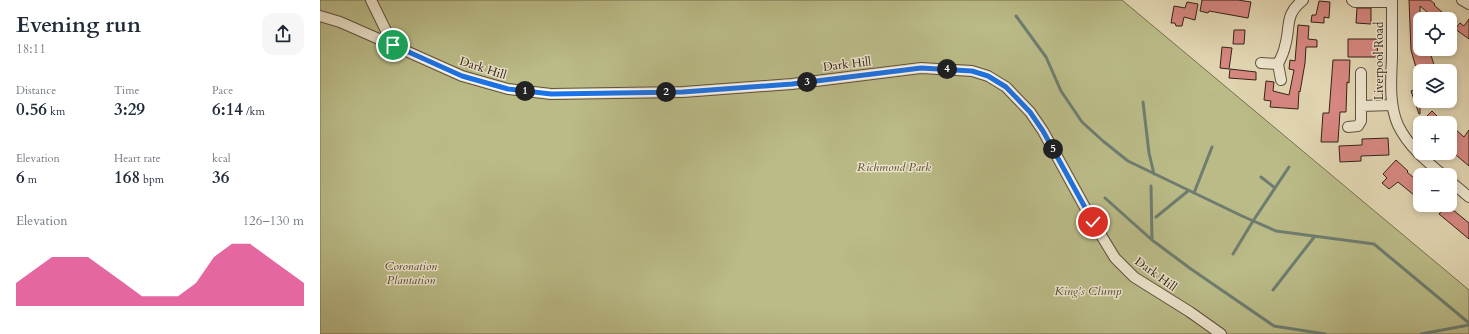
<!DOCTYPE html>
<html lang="en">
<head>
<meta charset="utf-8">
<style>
	:root { --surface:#fff; --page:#f6f6f7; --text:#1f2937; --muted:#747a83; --accent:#db2777 }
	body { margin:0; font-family:Cardo,serif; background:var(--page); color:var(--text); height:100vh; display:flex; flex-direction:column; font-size:15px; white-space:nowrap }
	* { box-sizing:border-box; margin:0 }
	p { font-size:13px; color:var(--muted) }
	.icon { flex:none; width:22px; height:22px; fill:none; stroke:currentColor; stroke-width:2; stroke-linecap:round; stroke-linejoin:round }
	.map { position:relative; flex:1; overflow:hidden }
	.sheet { display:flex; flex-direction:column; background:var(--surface); width:320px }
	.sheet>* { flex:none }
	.controls { position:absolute; left:1093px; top:12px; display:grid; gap:8px }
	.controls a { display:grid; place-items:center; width:44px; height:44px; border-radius:8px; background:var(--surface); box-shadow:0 2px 6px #0003; font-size:20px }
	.pin { position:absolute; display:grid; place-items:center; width:34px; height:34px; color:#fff; margin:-17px; border:2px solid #fff; border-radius:50%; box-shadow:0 1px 4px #0007 }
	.km { position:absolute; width:20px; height:20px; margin:-10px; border-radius:50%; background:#222; color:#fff; font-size:11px; line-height:20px; text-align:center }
	.round { display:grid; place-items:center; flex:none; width:42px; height:42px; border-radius:12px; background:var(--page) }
	.summary { display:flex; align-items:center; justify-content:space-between; height:68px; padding:0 16px }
	h1 { font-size:22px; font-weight:700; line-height:30px }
	.metrics { display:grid; grid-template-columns:repeat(3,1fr); gap:6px; height:68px; padding:4px 16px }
	.metrics div { display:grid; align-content:center }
	.metrics b { font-size:17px; font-weight:700 }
	.metrics small { font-size:11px; font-weight:400 }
	.metrics p { font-size:11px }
	.chart { height:112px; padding:8px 16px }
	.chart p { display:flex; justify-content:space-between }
	.chart svg { width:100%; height:72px; margin-top:4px; fill:var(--accent); opacity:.7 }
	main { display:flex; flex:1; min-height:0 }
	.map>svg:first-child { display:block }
</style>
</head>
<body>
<main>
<section class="sheet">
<div class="summary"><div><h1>Evening run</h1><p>18:11</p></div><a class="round"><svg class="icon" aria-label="share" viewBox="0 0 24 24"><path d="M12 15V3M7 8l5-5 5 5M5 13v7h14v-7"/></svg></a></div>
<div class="metrics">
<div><p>Distance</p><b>0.56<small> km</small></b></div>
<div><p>Time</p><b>3:29</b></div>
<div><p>Pace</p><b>6:14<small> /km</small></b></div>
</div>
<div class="metrics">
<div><p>Elevation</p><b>6<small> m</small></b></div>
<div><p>Heart rate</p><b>168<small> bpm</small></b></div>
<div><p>kcal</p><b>36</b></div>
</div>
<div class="chart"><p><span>Elevation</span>126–130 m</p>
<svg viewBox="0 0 160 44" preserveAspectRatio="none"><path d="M0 44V30L10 22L20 14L30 14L40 14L50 22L60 30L70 38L80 38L90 38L100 30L110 14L120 6L130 6L140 14L150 22L160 30V44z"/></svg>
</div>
</section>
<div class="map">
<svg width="1149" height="334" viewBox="0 0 1149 334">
	<rect width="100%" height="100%" fill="#e1d5b1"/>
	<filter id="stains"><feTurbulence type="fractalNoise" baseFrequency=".005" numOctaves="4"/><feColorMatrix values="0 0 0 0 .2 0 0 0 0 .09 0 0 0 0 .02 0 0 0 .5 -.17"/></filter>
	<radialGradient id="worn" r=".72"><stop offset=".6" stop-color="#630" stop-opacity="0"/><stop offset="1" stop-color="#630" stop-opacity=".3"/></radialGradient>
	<!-- green -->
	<path fill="#babb87" stroke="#786f50" d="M0,0h802l347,290v44h-1149z"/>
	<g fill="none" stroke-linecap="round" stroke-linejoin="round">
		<!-- stream -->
		<path stroke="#6e7d70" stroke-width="3" d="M696,16l30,41 15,34 21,31 21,19 25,20 114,55 34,15 98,13 95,79
			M823,102l6,51 5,21
			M941,177l14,11
			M831,186l1,54
			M874,193l18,-46
			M785,198l47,42 39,29 83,57 51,8
			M836,217l32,-26
			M913,254l20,-33 36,-54
			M953,290l42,-54
			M1101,334l48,-9"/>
	</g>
	<!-- building -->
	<path fill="#d68780" stroke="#352318" d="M882,0h36l13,2 -3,16 -39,-7 -1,2 -8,-2z
		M1089,0h21l5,4 -1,1 16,14h-15l-15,-13v43h9l7,22h-19l-6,-21z
		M999,1l11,1 -1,16 -5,-1v6l-13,-1 1,-7h4z
		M867,2l11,2 -3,16 -11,-3 -2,9h-6l-1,-3h-4l3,-17 11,2z
		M1037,8h14v16l-15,-1z
		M1149,19v20l-14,-10 5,-6 4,3z
		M978,25l11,1 -1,13 9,1v7h-11l-1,16 -5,29 -1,-1 -1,18 -28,-2 1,-6 -7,-1 2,-19 8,1 -1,9 16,4 5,-25 -5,-1 1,-9 5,1z
		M914,30h11l-1,14h-11z
		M1028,39h30l-1,18h-29z
		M902,47l10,1 -3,21 -9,-1z
		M1013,60h17l-1,23 -2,-1 -1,30h-6l-2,30h-17l2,-29h6z
		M910,69l26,3v8l-27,-2z
		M1100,87v27h-1l-8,-23z
		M1112,111l12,12h-24z
		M1135,129l9,8 5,-7v36l-19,-16v-15z
		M1068,138l1,17 -28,1v5l-21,1 -1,-16 23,-1v-6z
		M1076,160l12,11 -1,1 13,11v17l-22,-18 -9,7 -7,-6 5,-5 -4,-4z
		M1127,205l22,18v16l-30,-25z"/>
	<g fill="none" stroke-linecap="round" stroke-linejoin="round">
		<defs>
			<path id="minor" d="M51,0l22,45
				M1032,0l3,2h37
				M1072,0c0,19 0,39 0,58 -1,22 -3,47 6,67 10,21 28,36 45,50
				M1142,0l7,4
				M0,16l20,6 48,21 74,33 46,13 43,5 132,-2 109,-8 129,-16 51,3 16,5 18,11 24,25 13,19 50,91 22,36 19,19 56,35 31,22
				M941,63l17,1c3,-6 6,-12 7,-18 6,-20 -1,-31 18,-46
				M958,64l3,16
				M1041,106l31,-1
				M1028,127l10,-1 3,-5v-48
				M1130,181l19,16"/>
		</defs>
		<!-- minor casing -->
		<use href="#minor" stroke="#60503e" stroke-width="12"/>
		<!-- minor -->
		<use href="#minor" stroke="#ece4cc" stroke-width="10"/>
	</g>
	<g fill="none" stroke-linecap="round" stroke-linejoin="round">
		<defs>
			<path id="route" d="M73,45l69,31 46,13 43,5 132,-2 109,-8 129,-16 51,3 16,5 18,11 24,25 13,19 50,91"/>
		</defs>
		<!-- route casing -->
		<use href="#route" stroke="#fff" stroke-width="8"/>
		<!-- route -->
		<use href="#route" stroke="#1a73e8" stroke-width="5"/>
	</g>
	<g text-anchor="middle" stroke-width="3" stroke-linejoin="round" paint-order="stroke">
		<!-- street labels -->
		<g font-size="12" fill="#352318" stroke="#ece4cc">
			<text transform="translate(1059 61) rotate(-90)" y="4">Liverpool Road</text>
			<text transform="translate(527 64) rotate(-7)" y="4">Dark Hill</text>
			<text transform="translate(163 68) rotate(18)" y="4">Dark Hill</text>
			<text transform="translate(836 274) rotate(36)" y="4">Dark Hill</text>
		</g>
		<!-- park labels -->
		<g font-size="12" font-style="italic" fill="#564934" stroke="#ece4cc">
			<text x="574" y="171">Richmond Park</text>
			<text x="91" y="270">Coronation<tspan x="91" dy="14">Plantation</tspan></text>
			<text x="768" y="295">King's Clump</text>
		</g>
	</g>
	<rect width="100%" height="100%" filter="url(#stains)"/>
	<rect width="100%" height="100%" fill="url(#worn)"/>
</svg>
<div class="controls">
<a><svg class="icon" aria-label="locate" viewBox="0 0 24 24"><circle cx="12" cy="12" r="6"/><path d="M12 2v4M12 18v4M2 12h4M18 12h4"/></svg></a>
<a><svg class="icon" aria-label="layers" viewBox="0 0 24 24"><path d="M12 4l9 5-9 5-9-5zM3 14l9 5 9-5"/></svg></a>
<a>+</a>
<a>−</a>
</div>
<div class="pin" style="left:73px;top:45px;background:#1e9e55"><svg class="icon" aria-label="arrive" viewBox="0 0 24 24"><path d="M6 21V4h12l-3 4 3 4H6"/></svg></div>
<div class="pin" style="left:773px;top:222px;background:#d93025"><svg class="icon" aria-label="check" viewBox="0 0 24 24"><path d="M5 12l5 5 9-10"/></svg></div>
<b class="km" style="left:205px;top:91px">1</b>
<b class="km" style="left:346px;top:92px">2</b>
<b class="km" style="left:487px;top:82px">3</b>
<b class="km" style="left:627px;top:69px">4</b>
<b class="km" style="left:733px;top:149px">5</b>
</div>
</main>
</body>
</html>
